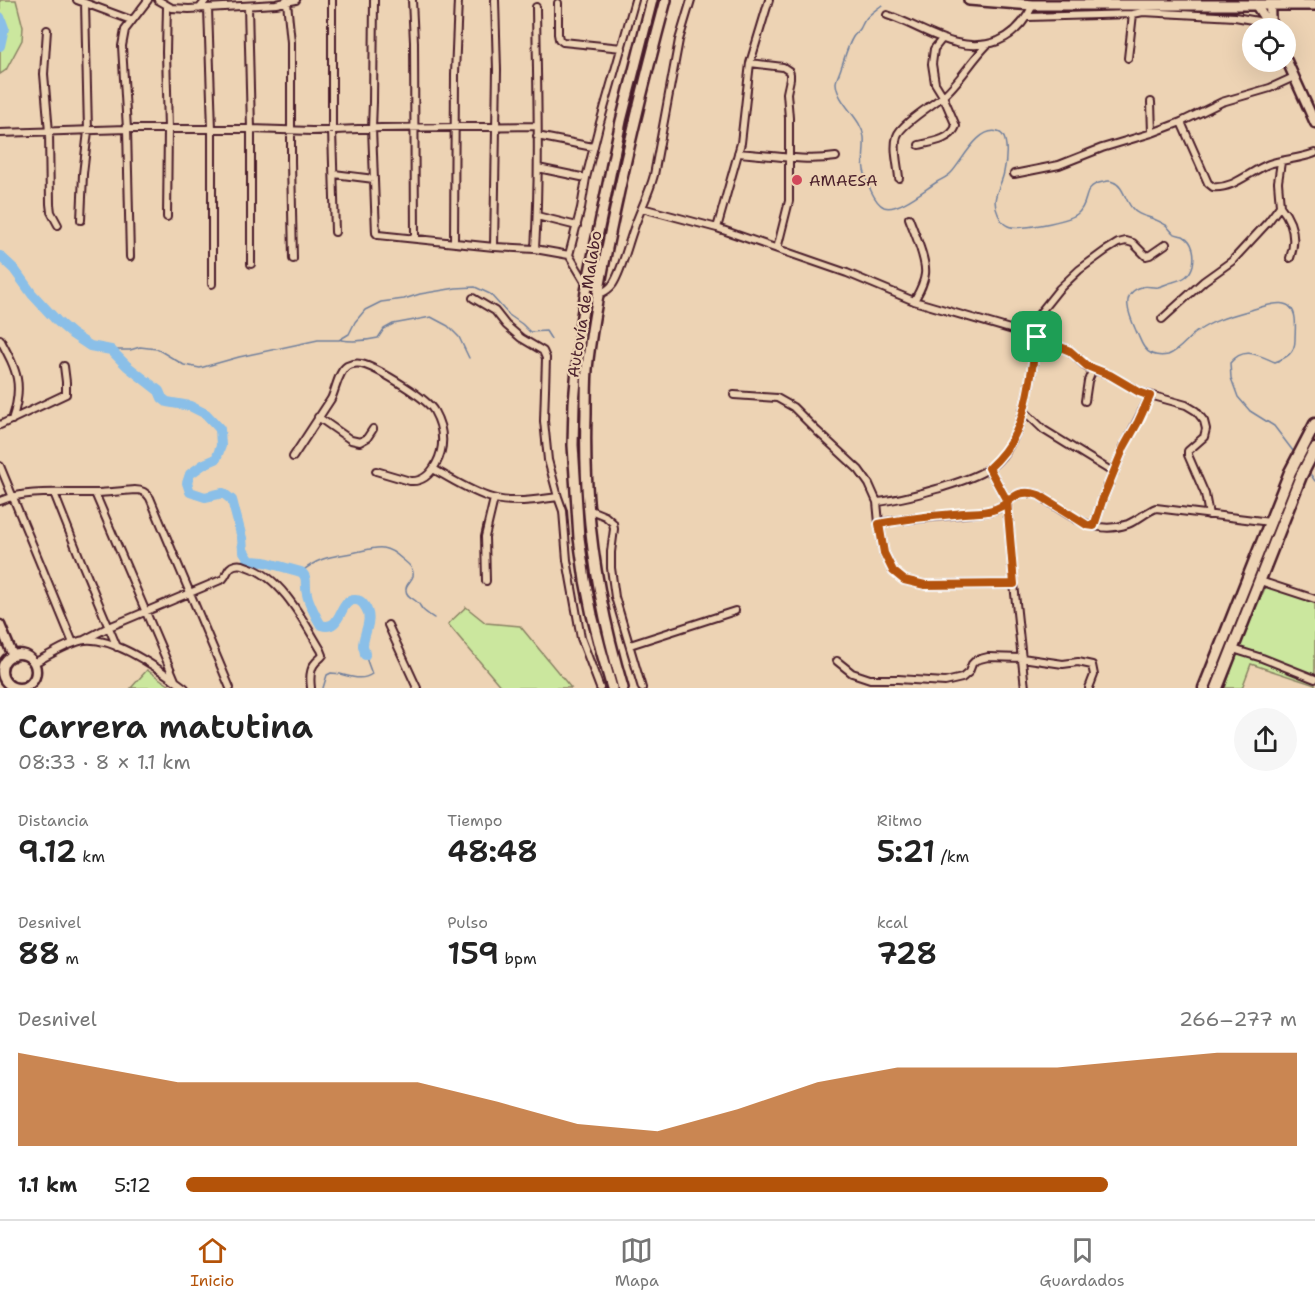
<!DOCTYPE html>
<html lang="es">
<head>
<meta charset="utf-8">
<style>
	:root { --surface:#fff; --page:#f6f6f6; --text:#222; --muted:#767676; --line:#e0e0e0; --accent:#b45309 }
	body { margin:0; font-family:"Shantell Sans",sans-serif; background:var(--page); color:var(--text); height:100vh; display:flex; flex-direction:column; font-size:22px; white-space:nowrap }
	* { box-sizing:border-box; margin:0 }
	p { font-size:20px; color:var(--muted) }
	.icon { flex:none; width:33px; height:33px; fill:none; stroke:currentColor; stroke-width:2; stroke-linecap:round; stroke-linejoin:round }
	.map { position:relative; height:688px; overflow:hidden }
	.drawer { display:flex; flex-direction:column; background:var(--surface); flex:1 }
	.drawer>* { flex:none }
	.controls { position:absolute; left:1242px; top:18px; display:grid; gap:12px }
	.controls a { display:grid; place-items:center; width:54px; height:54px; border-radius:50%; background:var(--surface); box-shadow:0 6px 24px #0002; font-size:30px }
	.pin { position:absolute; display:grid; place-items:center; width:51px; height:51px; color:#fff; margin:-26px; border-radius:12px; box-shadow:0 3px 9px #0006 }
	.round { display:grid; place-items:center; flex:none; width:63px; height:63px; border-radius:32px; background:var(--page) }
	.summary { display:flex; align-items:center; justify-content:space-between; height:102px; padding:0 18px }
	h1 { font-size:33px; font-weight:600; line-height:45px }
	.figures { display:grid; grid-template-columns:repeat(3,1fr); gap:9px; height:102px; padding:6px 18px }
	.figures div { display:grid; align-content:center }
	.figures b { font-size:30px; font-weight:600 }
	.figures small { font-size:16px; font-weight:400 }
	.figures p { font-size:16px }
	.chart { height:168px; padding:12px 18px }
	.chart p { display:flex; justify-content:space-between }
	.chart svg { width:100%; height:108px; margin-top:6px; fill:var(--accent); opacity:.7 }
	ul { padding:0 18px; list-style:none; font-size:20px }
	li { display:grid; grid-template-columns:96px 72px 1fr; align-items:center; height:45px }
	li i { height:15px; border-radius:8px; background:var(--accent) }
	.dock { display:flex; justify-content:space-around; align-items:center; height:84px; border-top:2px solid var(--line); background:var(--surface); font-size:16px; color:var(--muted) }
	.dock a { display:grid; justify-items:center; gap:3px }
	.dock .current { color:var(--accent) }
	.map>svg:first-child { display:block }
</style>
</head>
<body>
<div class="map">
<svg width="1315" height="688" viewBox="0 0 1315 688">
	<rect width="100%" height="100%" fill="#edd3b4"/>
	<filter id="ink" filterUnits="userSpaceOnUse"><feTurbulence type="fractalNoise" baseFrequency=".0167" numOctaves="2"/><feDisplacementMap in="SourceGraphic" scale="12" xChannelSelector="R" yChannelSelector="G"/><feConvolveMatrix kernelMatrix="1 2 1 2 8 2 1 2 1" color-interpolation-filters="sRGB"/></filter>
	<g filter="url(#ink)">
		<!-- green -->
		<path fill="#cbe79e" stroke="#8a8364" stroke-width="1.5" d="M0,0h16l7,27 -1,13 -16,30 -6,4v-42l4,-8 -4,-9z
			M1266,586l49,16v83l-64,-21 -9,24h-17l17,-50z
			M466,607l20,16 34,3 51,62h-69l-54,-64z
			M147,670l26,18h-42z"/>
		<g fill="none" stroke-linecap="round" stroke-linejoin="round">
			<!-- stream -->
			<path stroke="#707f9c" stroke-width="1.5" d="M882,5c-6,5 -13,9 -17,15 -2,2 -3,6 -5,9 -2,3 -5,5 -7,8 -6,10 -8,20 -12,31 -1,4 -5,11 -5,15 1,20 25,34 28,54 1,10 -2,22 0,33 2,10 10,33 20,37 14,5 41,-18 53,-25 5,-3 10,-5 14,-9 11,-11 27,-47 47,-41 12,3 8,31 6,40 -3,16 -14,25 -6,42 2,5 5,10 10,12 11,5 60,-5 69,-12 14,-11 3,-28 26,-32 4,-1 6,-2 10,0 10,3 12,18 19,26 6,8 15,8 24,12 1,0 8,4 10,5 0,0 6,7 7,8 3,2 7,2 10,3 11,6 12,19 10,29 -3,11 -9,14 -20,17 -5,1 -10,4 -15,5 -6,1 -11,-2 -16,0 -24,6 -12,30 -5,46 4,8 6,17 15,21 5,2 11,2 16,1 13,-5 19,-17 30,-24 17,-12 37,-16 56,-22 14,-4 38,-14 41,9 1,7 0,15 0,22 0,13 -9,18 -20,22 -17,-7 -31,-16 -45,1l1,15 7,19 12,14 24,15 19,25
				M341,340c13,2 24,1 37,-2l6,-9 9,-5 38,-7 17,9 11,11 10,21
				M111,350h19l10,-3 17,2 27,16 16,3 39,-11 79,-17h21l10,-6 6,-12 10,-12 16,-8 23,-3 16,-5 36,-6 19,-1 15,7 19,21 13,9 8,8 16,-1 5,8
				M1311,475l4,6
				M301,572c19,-15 28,-15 51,-19 22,-4 31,-12 50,6 4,3 8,6 10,10 5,11 -7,13 -6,21 0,7 8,8 12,13 2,2 3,5 5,7 3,3 8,6 11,8
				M323,688l4,-13 4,-2c14,0 28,10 41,1l-7,-19"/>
			<!-- river -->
			<path stroke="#8abfe8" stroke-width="10" d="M0,17l4,11 -4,18
				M0,256l14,13 18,25 25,27 15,13 18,12 21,4 16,16 32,25 3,7 5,4 23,4 16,8 14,15 1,17 -5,13 -12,5 -14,10 -3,9 3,9 15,5 18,-4 9,7 10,38 1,12 7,11 15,1 36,10c8,6 3,13 6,22 1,7 10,25 14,31 22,7 17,-27 35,-25 3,0 6,2 8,5 11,15 -1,27 -1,41 1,3 2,6 2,9"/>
			<defs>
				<path id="street" d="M77,0l54,20
					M158,0l14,8 17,1 87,-5 20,-4
					M286,0l1,2 4,40v119l2,98
					M332,0v130l3,102
					M374,0l-1,102 -1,26 4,105 2,2 116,12 41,2 34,6 12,-47 5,-30 13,-52 36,-126
					M412,0l2,42 1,196
					M558,3v31l1,5 4,3 59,6
					M248,6l3,123v135
					M208,8l4,121v155
					M199,9l7,-9
					M887,15c37,12 70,41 111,26 17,-7 27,-19 35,-36
					M1028,17l105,-3 10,-2 92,5 34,6
					M47,30l-3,44 5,58 1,72 1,8 7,13
					M1128,58l5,-44
					M750,63l33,4 6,4 1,3v5l-3,14 2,25v83l-12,48
					M1151,102l1,31
					M1181,122l27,61 5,4c21,2 37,-16 56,-23 15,-5 31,-5 46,-11
					M0,133l127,-4h124l61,2 69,-3 156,-2
					M537,136l56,11
					M919,145c13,-3 32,-5 37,-19l-13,-30 -8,-13 -3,-19 2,-15 8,-10
					M738,153c32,2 66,9 98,4
					M538,168l48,10
					M334,174l40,5
					M1014,174l45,-9 43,-17 50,-15 29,-11 41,-20 48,-14 24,-11
					M899,178c-1,-13 -6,-29 -2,-42 4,-12 34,-30 45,-39 17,-14 29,-36 45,-52
					M1280,206c13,16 17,33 10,52
					M642,208l75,20 130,45 67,28 123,36 16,7 17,7 17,16 23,8 29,17 47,13 10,6 8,10 2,8 -2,8 -16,14v4l17,39 4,21
					M537,216l40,10
					M167,217l1,-88 -2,-77 1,-46
					M909,218c5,14 18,42 16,56 -1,10 -6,18 -11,27
					M81,220l2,-46 5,-43 -3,-128
					M717,228l24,-85 9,-80 19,-63
					M454,243l1,-169 3,-74
					M494,247l3,-177 -2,-70
					M535,249c5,-80 2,-161 1,-242
					M569,255l18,30
					M130,257l-3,-128 -5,-83 3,-16 23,-30
					M598,295c6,-3 11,-5 15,-11 9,-14 15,-40 21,-56 6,-18 15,-34 20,-53l25,-135 12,-40
					M473,298l22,13 11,14 15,13 22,13 3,7 -2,63 4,39 10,37
					M1162,319l42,-38 28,-20 36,-39 12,-16 -2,-24 3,-20
					M1023,334l36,-45 20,-19 26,-19 13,-8 8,-2 7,2 13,13 4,-1 16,-11
					M0,339c17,32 24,45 12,81
					M734,395l43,3 16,9 24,24 42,39 10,14 8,18 2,21 13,-2 92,-9c5,-1 11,-2 15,-4 15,-10 20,-20 40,-13 28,18 53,42 89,29 10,-4 18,-12 28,-16l114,14
					M1085,401l3,-20 5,-12
					M1023,410l21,20 70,43
					M318,417l33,23 9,2 7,-4 6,-9
					M0,425l66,-31v-12l-2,-16
					M293,457l38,-58c5,-10 7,-27 16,-33 6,-3 13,-3 18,-1 15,5 62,33 69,46 10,18 11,36 2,53 -6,11 -14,18 -26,17l-34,-10
					M0,466c24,59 49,118 73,177
					M989,468l18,33 7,83 11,104
					M433,469c19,10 38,23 59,29 21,6 45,2 66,-1l5,14 4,49 14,78 19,50
					M54,493l27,68 36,86
					M95,493l80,187
					M0,501c28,-12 63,-7 93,-8 14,0 28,-2 42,-3 7,0 11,2 15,8l80,190
					M877,502c22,-2 42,-8 63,-14 16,-5 34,-10 48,-19 38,-26 42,-90 49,-132
					M588,509l17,7 8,7 1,6 -3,23v16l4,29 27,91
					M879,523l5,30 9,18 11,9 21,5 89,-1
					M1094,526l9,-28 21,-51 26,-51
					M486,581l-1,-44 9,-38
					M1260,581l55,18
					M388,625l29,63
					M84,640l25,-13 114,-48c5,-5 4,-12 12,-14 4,-1 9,0 13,2 34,10 56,55 73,83l2,5c-2,3 -5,5 -7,7 -7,7 -6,18 -5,26
					M630,645l105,-34
					M1233,649l29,9 53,21
					M837,661l15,12 18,6h28l47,3 17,-4 7,-6 3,-8 4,-4 12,-3 34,1 41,6 15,-2 14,3 2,10 -5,13
					M34,663c14,-7 35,-21 51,-23 30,-3 76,30 100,48"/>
				<path id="secondary" d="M1256,5l15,23
					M1270,5l1,23
					M1286,59l29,64
					M0,625l13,31
					M2 671a17 17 0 1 1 34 0a17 17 0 1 1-34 0Z"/>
				<path id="primary" d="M969,0l64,5h282
					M612,688l-11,-38 -9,-35 -7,-35 -6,-42 -6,-93 1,-42 7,-81 6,-36 34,-165 31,-121
					M623,688c-27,-91 -40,-179 -37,-274 0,-15 0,-30 1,-45 4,-41 12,-81 20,-121 17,-84 37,-166 59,-248"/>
				<path id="highway" d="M1204,688l86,-216 25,-48
					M1217,688l84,-212 14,-27"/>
			</defs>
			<!-- street casing -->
			<use href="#street" stroke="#4a1f2b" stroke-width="10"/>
			<!-- secondary casing -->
			<use href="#secondary" stroke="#4a1f2b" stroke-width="13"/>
			<!-- primary casing -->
			<use href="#primary" stroke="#4a1f2b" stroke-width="14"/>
			<!-- highway casing -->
			<use href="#highway" stroke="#4a1f2b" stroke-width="15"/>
			<!-- street -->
			<use href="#street" stroke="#edd3b4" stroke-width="6"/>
			<!-- secondary -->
			<use href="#secondary" stroke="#edd3b4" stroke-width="8"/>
			<!-- primary -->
			<use href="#primary" stroke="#edd3b4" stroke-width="9"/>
			<!-- highway -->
			<use href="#highway" stroke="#edd3b4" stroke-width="10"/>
		</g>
	</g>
	<g fill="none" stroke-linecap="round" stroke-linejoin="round" filter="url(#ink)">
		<defs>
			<path id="route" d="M1037,337c-5,28 -9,72 -22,97 -6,13 -15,24 -26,34l18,33 7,83 -89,1 -21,-5 -11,-9 -9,-18 -5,-29c28,-6 57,-8 85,-11 10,-1 19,0 28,-3 20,-4 20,-24 47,-15l48,30 7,1 9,-28 21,-51 14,-25 12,-26 -11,-4 -29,-17 -23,-9 -17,-15 -33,-14"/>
		</defs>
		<!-- route casing -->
		<use href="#route" stroke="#fff" stroke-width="12"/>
		<!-- route -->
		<use href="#route" stroke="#b45309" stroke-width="8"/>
	</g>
	<!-- markers -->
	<circle fill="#d1495b" stroke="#edd3b4" stroke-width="2" cx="797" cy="180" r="6"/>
	<g text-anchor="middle" stroke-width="4.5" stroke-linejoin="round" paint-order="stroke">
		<!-- poi labels -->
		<g font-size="16" fill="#4a1f2b" stroke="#edd3b4" text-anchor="start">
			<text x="809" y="186">AMAESA</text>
		</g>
		<!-- street labels -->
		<g font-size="16" fill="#4a1f2b" stroke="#edd3b4">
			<text transform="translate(584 304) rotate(-81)" y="6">Autovía de Malabo</text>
		</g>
	</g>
</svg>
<div class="controls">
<a><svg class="icon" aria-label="locate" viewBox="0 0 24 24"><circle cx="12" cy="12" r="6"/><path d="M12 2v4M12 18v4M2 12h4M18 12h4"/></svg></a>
</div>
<div class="pin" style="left:1037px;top:337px;background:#1e9e55"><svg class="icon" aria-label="arrive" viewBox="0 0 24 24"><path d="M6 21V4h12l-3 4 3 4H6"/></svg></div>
</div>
<section class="drawer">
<div class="summary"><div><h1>Carrera matutina</h1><p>08:33 · 8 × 1.1 km</p></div><a class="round"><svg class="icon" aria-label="share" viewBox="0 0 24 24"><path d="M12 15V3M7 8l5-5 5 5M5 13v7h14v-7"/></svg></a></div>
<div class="figures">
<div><p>Distancia</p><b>9.12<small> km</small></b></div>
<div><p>Tiempo</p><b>48:48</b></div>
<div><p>Ritmo</p><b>5:21<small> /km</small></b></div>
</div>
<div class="figures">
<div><p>Desnivel</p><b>88<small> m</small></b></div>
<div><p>Pulso</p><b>159<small> bpm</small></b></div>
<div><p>kcal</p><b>728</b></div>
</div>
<div class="chart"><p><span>Desnivel</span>266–277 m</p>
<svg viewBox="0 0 160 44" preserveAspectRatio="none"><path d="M0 44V6L10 12L20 18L30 18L40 18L50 18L60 26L70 35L80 38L90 29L100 18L110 12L120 12L130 12L140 9L150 6L160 6V44z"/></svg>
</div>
<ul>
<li><b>1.1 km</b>5:12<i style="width:83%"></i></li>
</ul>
</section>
<nav class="dock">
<a class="current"><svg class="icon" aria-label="home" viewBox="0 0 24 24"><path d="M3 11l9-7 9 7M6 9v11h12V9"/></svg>Inicio</a>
<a><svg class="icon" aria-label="map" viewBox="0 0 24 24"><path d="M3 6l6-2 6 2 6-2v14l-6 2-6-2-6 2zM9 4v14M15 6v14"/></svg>Mapa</a>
<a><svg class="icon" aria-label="saved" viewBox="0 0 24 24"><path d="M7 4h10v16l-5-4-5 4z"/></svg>Guardados</a>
</nav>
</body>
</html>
